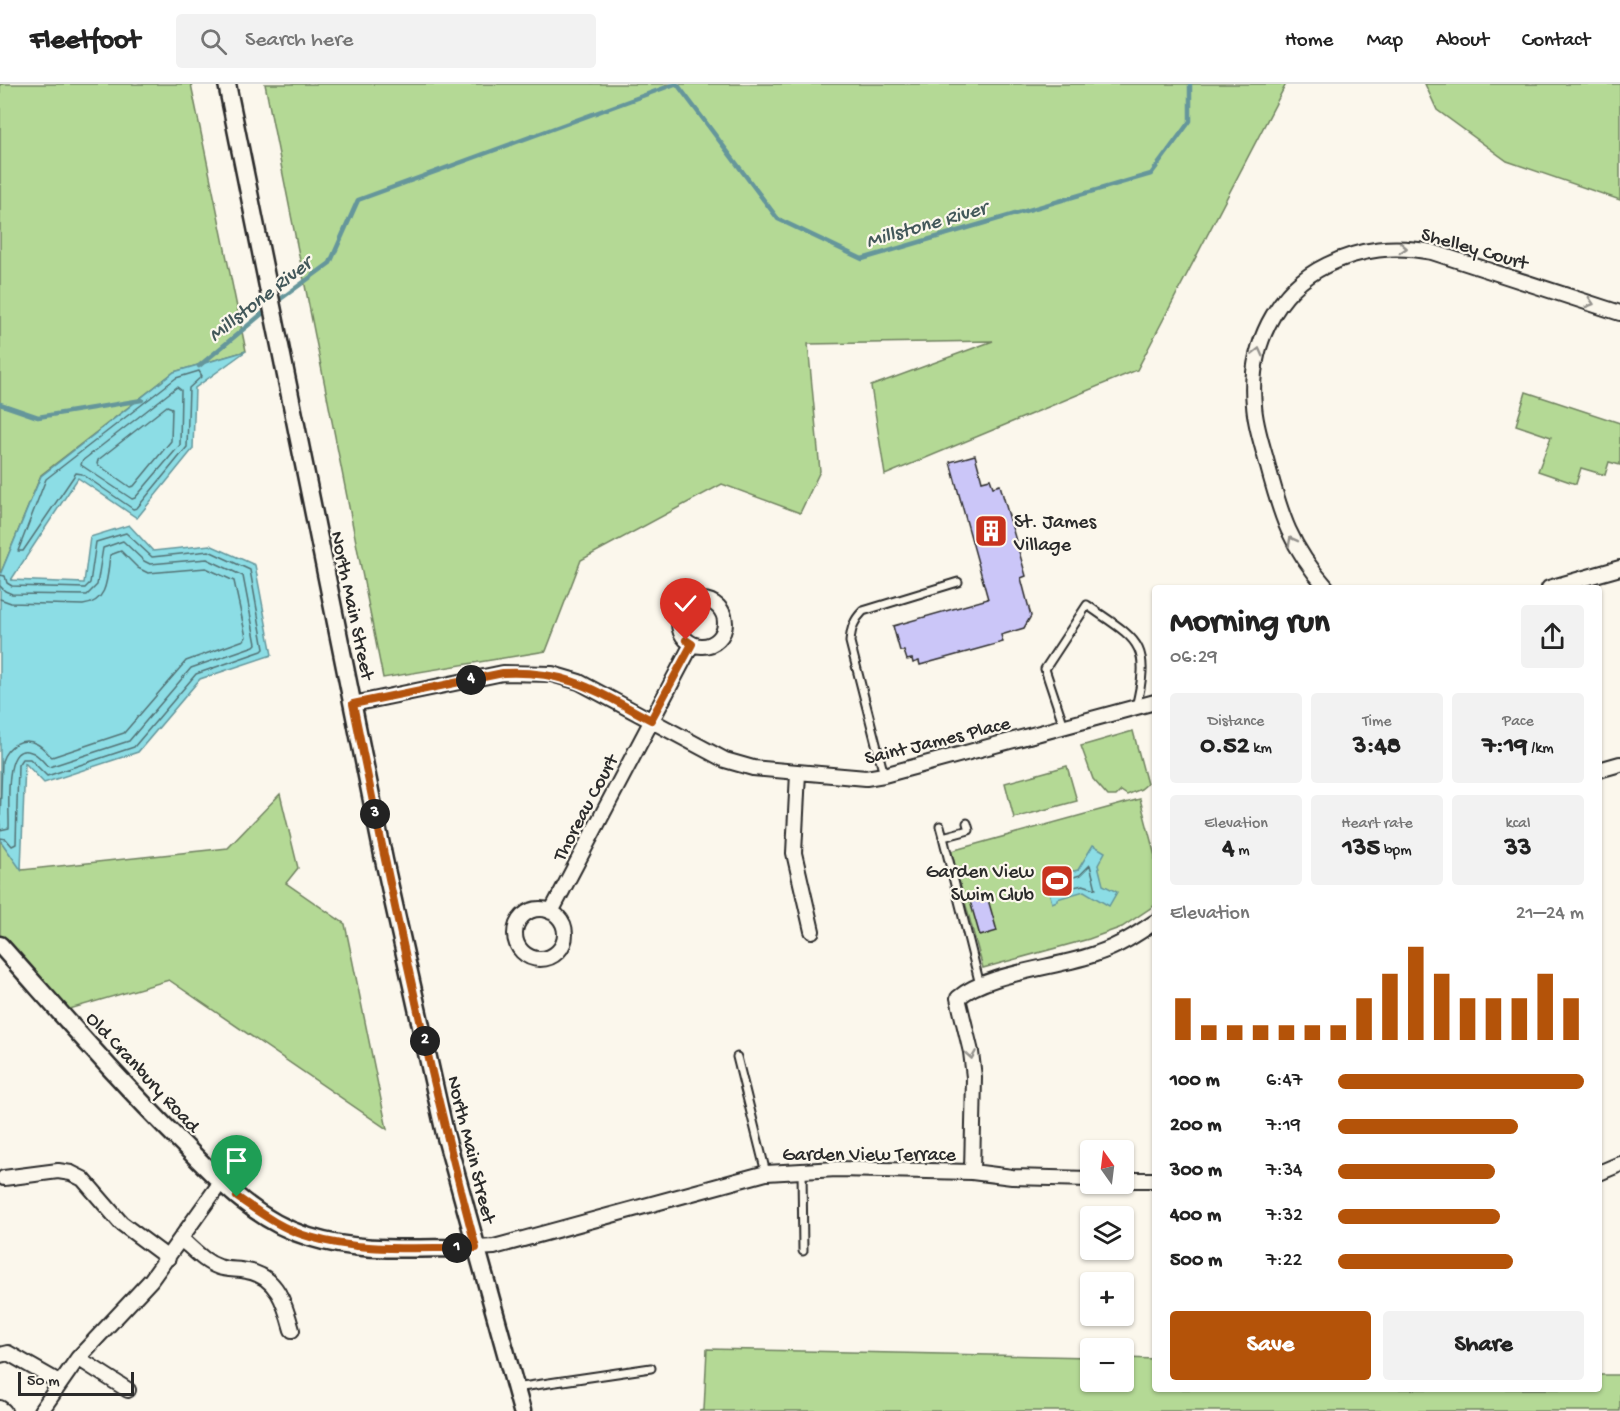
<!DOCTYPE html>
<html lang="en">
<head>
<meta charset="utf-8">
<style>
	:root { --surface:#fff; --page:#f2f2f2; --text:#222; --muted:#767676; --line:#e0e0e0; --accent:#b45309 }
	body { margin:0; font-family:"Gochi Hand",sans-serif; background:var(--page); color:var(--text); height:100vh; display:flex; flex-direction:column; font-size:22px; white-space:nowrap }
	* { box-sizing:border-box; margin:0 }
	p { font-size:20px; color:var(--muted) }
	.icon { flex:none; width:33px; height:33px; fill:none; stroke:currentColor; stroke-width:2; stroke-linecap:round; stroke-linejoin:round }
	.map { position:relative; flex:1; overflow:hidden }
	.details { position:absolute; left:1152px; top:501px; width:450px; height:807px; display:flex; flex-direction:column; background:var(--surface); border-radius:6px; box-shadow:0 2px 4px #0004 }
	.details>* { flex:none }
	.needle { width:39px; rotate:346deg }
	.tools { position:absolute; left:1080px; top:1056px; display:grid; gap:12px }
	.tools a { display:grid; place-items:center; width:54px; height:54px; border-radius:6px; background:var(--surface); box-shadow:0 2px 4px #0004; font-size:30px }
	.scale { position:absolute; left:18px; bottom:15px; width:116px; box-sizing:border-box; padding-left:6px; border:3px solid #2b2b2b; border-top:0; font-size:16px; line-height:21px; white-space:nowrap; color:#2b2b2b; -webkit-text-stroke:4px #fbf7ec; paint-order:stroke }
	.pin { position:absolute; display:grid; place-items:center; width:51px; height:51px; color:#fff; margin:-62px -26px; border-radius:50% 50% 50% 0; rotate:-45deg; box-shadow:0 0 6px #0007 }
	.pin .icon { rotate:45deg }
	.km { position:absolute; width:30px; height:30px; margin:-15px; border-radius:50%; background:#222; color:#fff; font-size:16px; line-height:30px; text-align:center }
	.round { display:grid; place-items:center; flex:none; width:63px; height:63px; border-radius:6px; background:var(--page) }
	.head { display:flex; align-items:center; justify-content:space-between; height:102px; padding:0 18px }
	h1 { font-size:33px; font-weight:700; line-height:45px }
	.figures { display:grid; grid-template-columns:repeat(3,1fr); gap:9px; height:102px; padding:6px 18px }
	.figures div { display:grid; align-content:center; border-radius:6px; background:var(--page); text-align:center }
	.figures b { font-size:26px; font-weight:700 }
	.figures small { font-size:16px; font-weight:400 }
	.figures p { font-size:16px }
	.chart { height:168px; padding:12px 18px }
	.chart p { display:flex; justify-content:space-between }
	.chart svg { width:100%; height:108px; margin-top:6px; stroke:var(--accent); stroke-width:6 }
	.button { display:flex; gap:12px; margin-top:auto; padding:12px 18px }
	.button a { flex:1; height:69px; border-radius:6px; background:var(--accent); color:#fff; font-size:24px; font-weight:700; line-height:69px; text-align:center }
	.button a+a { background:var(--page); color:var(--text) }
	ul { padding:0 18px; list-style:none; font-size:20px }
	li { display:grid; grid-template-columns:96px 72px 1fr; align-items:center; height:45px }
	li i { height:15px; border-radius:8px; background:var(--accent) }
	header { display:flex; align-items:center; gap:36px; box-sizing:border-box; height:84px; padding:0 30px; background:var(--surface); border-bottom:2px solid var(--line) }
	header strong { font-size:28px }
	nav { display:flex; gap:33px; margin-inline-start:auto; font-size:21px }
	.search { width:420px; height:54px; background:var(--page); display:flex; align-items:center; gap:15px; box-sizing:border-box; padding:0 21px; border-radius:6px; color:var(--muted); font-size:22px }
	.map>svg:first-child { display:block }
</style>
</head>
<body>
<header>
<strong>Fleetfoot</strong>
<div class="search"><svg class="icon" aria-label="search" viewBox="0 0 24 24"><circle cx="10" cy="10" r="6"/><path d="M15 15l6 6"/></svg>Search here</div>
<nav><a>Home</a><a>Map</a><a>About</a><a>Contact</a></nav>
</header>
<div class="map">
<svg width="1620" height="1327" viewBox="0 0 1620 1327">
	<rect width="100%" height="100%" fill="#fbf7ec"/>
	<filter id="ink" filterUnits="userSpaceOnUse"><feTurbulence type="fractalNoise" baseFrequency=".0167" numOctaves="2"/><feDisplacementMap in="SourceGraphic" scale="12" xChannelSelector="R" yChannelSelector="G"/><feConvolveMatrix kernelMatrix="1 2 1 2 8 2 1 2 1" color-interpolation-filters="sRGB"/></filter>
	<g filter="url(#ink)">
		<!-- green -->
		<path fill="#b4d995" stroke="#708260" stroke-width="1.5" d="M0,0h191l55,267 -72,21 -133,103 -41,100z
			M265,0h1021l-149,286 -252,105 -14,-89 122,-45 -185,3 12,127 -20,42 -78,-29 -141,76 -35,91 -163,27z
			M1425,0h195v116l-113,-39 -70,-51z
			M1526,308l94,31v42l-11,-3 -4,13 -24,-7 -5,16 -38,-13 13,-34 -35,-12z
			M1133,647l14,53 -6,5 -14,6 -6,-4 -5,5h-8l-15,-17 -12,-33z
			M1067,682l10,35 -63,17 -9,-35z
			M280,710l18,74 -12,15 59,41 42,205 -218,-149 -106,31 -63,-75v-96l22,30 206,-22z
			M1140,715l15,57v49l-33,22 -33,12 -106,29 -32,-117z
			M707,1265l383,8v25h34v-24l31,1v30h444v-14h21v36h-921l5,-1z"/>
		<!-- water -->
		<path fill="#8cdde5" stroke="#65969b" stroke-width="1.5" d="M246,267l-51,37 -2,61 -56,69 -59,-40 -67,102 73,3 6,-46 39,-12 24,26 57,-6 45,20 17,90 -72,24 -62,73 -94,31 -19,-20 -4,107 -21,-30v-265l41,-99 133,-104z
			M1093,761l12,7 -7,13 5,20 14,7 -8,14 -25,-15 -27,8v2l-5,2 -7,-27 5,-2 1,3 27,-7z"/>
		<g fill="none" stroke-linecap="round" stroke-linejoin="round">
			<!-- shore -->
			<path stroke="#527275" stroke-width="1.5" d="M199,287l3,5 -13,12 -2,59 -50,61 -4,1 -51,-35 -6,-1 -53,78h-5l28,-72 130,-101z
				M177,303l4,3 -1,55 -45,53 -3,1 -51,-34 1,-4z
				M167,322l5,2 -1,33 -37,45 -4,1 -33,-23 1,-4z
				M0,491l5,1 2,7 5,3 73,2 5,-5 6,-41 30,-9 26,24 57,-6 41,19 14,79 -2,2 -66,23 -62,73 -87,29 -17,-17h-8l-4,6 -2,79 -4,2 -6,-7 -6,-1
				M0,502l5,5 7,3 75,1 10,-10 6,-37 20,-7 21,20 6,3 57,-5 36,17 13,68 -2,2 -63,22 -62,73 -80,26c-6,-4 -10,-13 -18,-15 -29,-12 -21,60 -22,76l-9,2
				M0,515l11,4 72,2c26,-3 24,-29 27,-50l11,-4 17,17 10,5 58,-5 28,13 12,56 -2,3 -58,21 -62,72 -72,24c-5,-4 -9,-10 -15,-13 -15,-8 -30,2 -35,17l-2,59
				M1090,781l6,24 -13,-4 -28,6v-8l25,-8z"/>
			<!-- stream -->
			<path stroke="#65969b" stroke-width="4.5" d="M677,0l101,135 84,40 289,-85 39,-53v-37
				M275,219l55,-40 28,-63 317,-116
				M199,282l70,-58
				M0,320l38,13 104,-17"/>
		</g>
		<!-- building -->
		<path fill="#cbc6f8" stroke="#2b2b2b" stroke-width="1.5" d="M975,371l7,26 8,-2 3,8 7,-2 26,91 -5,2 10,38 -7,12 -23,7 2,7 -83,23 -1,-4 -6,2 -1,-4 -5,1 -3,-9h-4l-7,-25 95,-27 -38,-137z
			M987,812l10,35 -17,5 -10,-35z"/>
		<g fill="none" stroke-linecap="round" stroke-linejoin="round">
			<defs>
				<path id="service" d="M1064,642l-19,-57 42,-64c50,35 65,37 49,102
					M884,691l-34,-133c1,-14 4,-22 13,-31l95,-29
					M967,739l2,7 -26,7 37,148
					M940,742l3,11
					M737,973l29,116
					M802,1086l1,81
					M515,1304l136,-20"/>
				<path id="minor" d="M1327,504c-37,-42 -46,-72 -60,-125 -5,-19 -12,-38 -13,-58 -6,-56 21,-115 73,-140 35,-17 67,-20 105,-13l188,61
					M1549,504l71,-20
					M679 539a23 23 0 1 1 46 0a23 23 0 1 1-46 0Z
					M353,620l150,-31 49,1 27,8 146,78 28,8 113,10 18,-3 271,-73
					M1599,686l21,-6
					M798,689l-4,80 18,78
					M515 850a25 25 0 1 1 50 0a25 25 0 1 1-50 0Z
					M551,828l141,-268
					M972,1088l2,-95 -3,-25 -13,-54c30,-26 101,-30 140,-45 21,-7 39,-19 57,-31
					M1599,1089l21,-9
					M4,1094l54,-7 13,2 12,6 38,44 47,35
					M1124,1096h31
					M181,1155c12,10 23,23 38,28 8,3 19,2 28,4 30,5 38,33 45,59
					M476,1164l18,-1 272,-74 71,-4 135,3 40,5 78,2
					M0,1271l8,-2 51,29
					M78,1274l50,32
					M0,1324l4,3
					M41,1327l37,-53 73,-78 70,-98"/>
				<path id="tertiary" d="M227,0l157,776 61,274 77,277
					M0,861c60,67 118,135 182,198 37,38 74,78 127,94 54,17 112,10 167,11"/>
			</defs>
			<!-- service casing -->
			<use href="#service" stroke="#2b2b2b" stroke-width="11"/>
			<!-- minor casing -->
			<use href="#minor" stroke="#2b2b2b" stroke-width="18"/>
			<!-- tertiary casing -->
			<use href="#tertiary" stroke="#2b2b2b" stroke-width="21"/>
			<!-- service -->
			<use href="#service" stroke="#fbf7ec" stroke-width="7"/>
			<!-- minor -->
			<use href="#minor" stroke="#fbf7ec" stroke-width="14"/>
			<!-- tertiary -->
			<use href="#tertiary" stroke="#fbf7ec" stroke-width="16"/>
		</g>
		<!-- one-way arrows -->
		<defs><path id="oneway-chevron" d="M-2-3.5L2.5 0L-2 3.5" fill="none" stroke-width="1.6" stroke-linecap="round" stroke-linejoin="round" transform="scale(1.5)"/></defs>
		<g stroke="#93918c">
			<use href="#oneway-chevron" transform="translate(1403 164) rotate(4)"/>
			<use href="#oneway-chevron" transform="translate(1590 219) rotate(18)"/>
			<use href="#oneway-chevron" transform="translate(1258 268) rotate(-76)"/>
			<use href="#oneway-chevron" transform="translate(1292 457) rotate(-118)"/>
			<use href="#oneway-chevron" transform="translate(971 971) rotate(81)"/>
		</g>
	</g>
	<g fill="none" stroke-linecap="round" stroke-linejoin="round" filter="url(#ink)">
		<defs>
			<path id="route" d="M237,1113c23,16 46,33 73,40 54,16 110,10 166,11 -48,-179 -86,-361 -123,-544l150,-31c65,-3 93,18 148,47l41,-76 -6,-4"/>
		</defs>
		<!-- route casing -->
		<use href="#route" stroke="#fff" stroke-width="12"/>
		<!-- route -->
		<use href="#route" stroke="#b45309" stroke-width="8"/>
	</g>
	<!-- icons -->
	<defs>
		<symbol id="building-square" viewBox="-11 -11 22 22"><rect x="-9" y="-9" width="18" height="18" rx="4" fill="#c8321e" stroke="#fbf7ec"/><path d="M-4-6H4V6H1V3H-1V6H-4ZM-2.5-4.3h1.7v1.8h-1.7ZM.8-4.3h1.7v1.8H.8ZM-2.5-1h1.7V.8h-1.7ZM.8-1h1.7V.8H.8Z" fill="#fff"/></symbol>
		<symbol id="stadium-square" viewBox="-11 -11 22 22"><rect x="-9" y="-9" width="18" height="18" rx="4" fill="#c8321e" stroke="#fbf7ec"/><path d="M0-5a6.5 5 0 1 0 0 10a6.5 5 0 1 0 0-10ZM-3.5-1.8h7v3.6h-7Z" fill="#fff"/></symbol>
	</defs>
	<g fill-rule="evenodd">
		<use href="#building-square" x="972" y="428" width="38" height="38"/>
		<use href="#stadium-square" x="1038" y="778" width="38" height="38"/>
	</g>
	<g text-anchor="middle" stroke-width="4.5" stroke-linejoin="round" paint-order="stroke">
		<!-- street labels -->
		<g font-size="20" fill="#2b2b2b" stroke="#fbf7ec">
			<text transform="translate(1475 163) rotate(16)" y="7">Shelley Court</text>
			<text transform="translate(354 521) rotate(78)" y="7">North Main Street</text>
			<text transform="translate(937 655) rotate(-14)" y="7">Saint James Place</text>
			<text transform="translate(584 723) rotate(-62)" y="7">Thoreau Court</text>
			<text transform="translate(144 987) rotate(47)" y="7">Old Cranbury Road</text>
			<text transform="translate(473 1065) rotate(76)" y="7">North Main Street</text>
			<text x="869" y="1076">Garden View Terrace</text>
		</g>
		<!-- poi labels -->
		<g font-size="20" fill="#2b2b2b" stroke="#fbf7ec" text-anchor="start">
			<text x="1014" y="443">St. James<tspan x="1014" dy="23">Village</tspan></text>
			<text x="1034" y="793" text-anchor="end">Garden View<tspan x="1034" dy="23">Swim Club</tspan></text>
		</g>
		<!-- water labels -->
		<g font-size="21" font-style="italic" fill="#43585a" stroke="#fbf7ec">
			<text transform="translate(926 139) rotate(-16)" y="7">Millstone River</text>
			<text transform="translate(259 214) rotate(-38)" y="7">Millstone River</text>
		</g>
	</g>
</svg>
<div class="tools">
<a><svg class="needle" viewBox="-14 -14 28 28"><path d="M0-13l5 13h-10z" fill="#e53935"/><path d="M0 13l5-13h-10z" fill="#767676"/></svg></a>
<a><svg class="icon" aria-label="layers" viewBox="0 0 24 24"><path d="M12 4l9 5-9 5-9-5zM3 14l9 5 9-5"/></svg></a>
<a>+</a>
<a>−</a>
</div>
<div class="scale">50 m</div>
<div class="pin" style="left:237px;top:1113px;background:#1e9e55"><svg class="icon" aria-label="arrive" viewBox="0 0 24 24"><path d="M6 21V4h12l-3 4 3 4H6"/></svg></div>
<div class="pin" style="left:686px;top:556px;background:#d93025"><svg class="icon" aria-label="check" viewBox="0 0 24 24"><path d="M5 12l5 5 9-10"/></svg></div>
<b class="km" style="left:457px;top:1164px">1</b>
<b class="km" style="left:425px;top:957px">2</b>
<b class="km" style="left:375px;top:730px">3</b>
<b class="km" style="left:471px;top:596px">4</b>
<section class="details">
<div class="head"><div><h1>Morning run</h1><p>06:29</p></div><a class="round"><svg class="icon" aria-label="share" viewBox="0 0 24 24"><path d="M12 15V3M7 8l5-5 5 5M5 13v7h14v-7"/></svg></a></div>
<div class="figures">
<div><p>Distance</p><b>0.52<small> km</small></b></div>
<div><p>Time</p><b>3:48</b></div>
<div><p>Pace</p><b>7:19<small> /km</small></b></div>
</div>
<div class="figures">
<div><p>Elevation</p><b>4<small> m</small></b></div>
<div><p>Heart rate</p><b>135<small> bpm</small></b></div>
<div><p>kcal</p><b>33</b></div>
</div>
<div class="chart"><p><span>Elevation</span>21–24 m</p>
<svg viewBox="0 0 160 44" preserveAspectRatio="none"><path d="M5 44V27M15 44V38M25 44V38M35 44V38M45 44V38M55 44V38M65 44V38M75 44V27M85 44V17M95 44V6M105 44V17M115 44V27M125 44V27M135 44V27M145 44V17M155 44V27"/></svg>
</div>
<ul>
<li><b>100 m</b>6:47<i style="width:100%"></i></li>
<li><b>200 m</b>7:19<i style="width:73%"></i></li>
<li><b>300 m</b>7:34<i style="width:64%"></i></li>
<li><b>400 m</b>7:32<i style="width:66%"></i></li>
<li><b>500 m</b>7:22<i style="width:71%"></i></li>
</ul>
<div class="button"><a>Save</a><a>Share</a></div>
</section>
</div>
</body>
</html>
